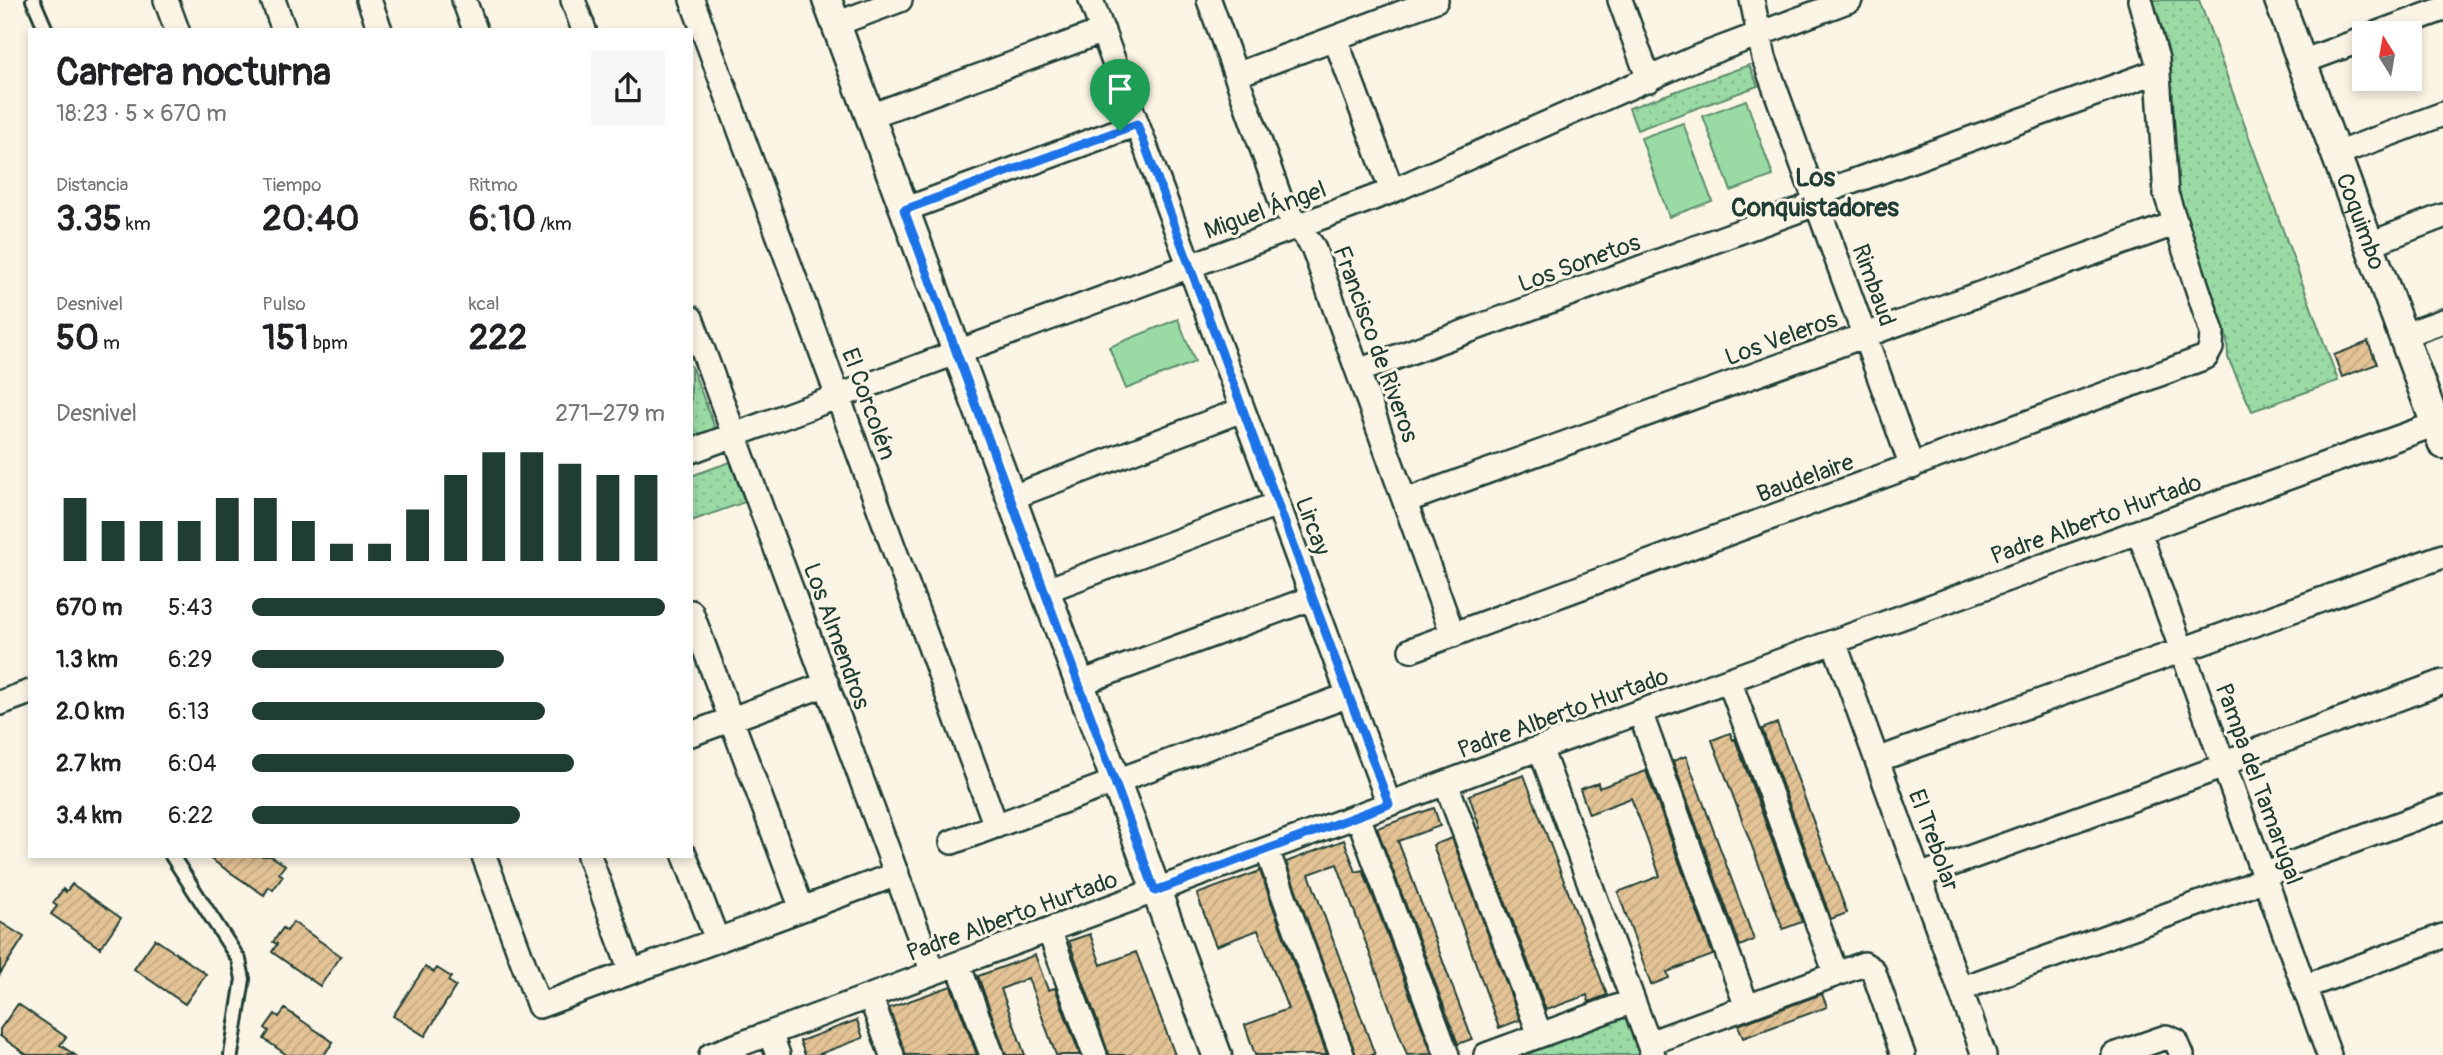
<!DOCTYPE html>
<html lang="es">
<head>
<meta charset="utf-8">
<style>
	:root { --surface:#fff; --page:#f6f6f6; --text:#202124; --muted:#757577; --accent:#1f3d34 }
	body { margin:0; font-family:Pangolin,sans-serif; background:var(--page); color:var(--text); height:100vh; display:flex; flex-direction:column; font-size:26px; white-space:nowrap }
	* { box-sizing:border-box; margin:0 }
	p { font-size:23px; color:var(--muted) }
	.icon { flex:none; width:38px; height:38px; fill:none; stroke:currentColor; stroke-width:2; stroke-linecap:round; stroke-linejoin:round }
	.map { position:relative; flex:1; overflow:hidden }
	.sheet { position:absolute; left:28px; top:28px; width:665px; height:830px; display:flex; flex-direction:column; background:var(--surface); border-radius:0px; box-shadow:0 4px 10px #0003 }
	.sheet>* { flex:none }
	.needle { width:46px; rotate:349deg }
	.tools { position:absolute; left:2352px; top:21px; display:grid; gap:14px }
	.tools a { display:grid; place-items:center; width:70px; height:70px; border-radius:0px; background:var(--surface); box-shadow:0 4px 10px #0003; font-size:35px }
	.pin { position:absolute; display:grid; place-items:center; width:60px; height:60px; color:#fff; margin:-72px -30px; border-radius:50% 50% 50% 0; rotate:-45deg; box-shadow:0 0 7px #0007 }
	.pin .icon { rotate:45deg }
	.round { display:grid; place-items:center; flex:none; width:74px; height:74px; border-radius:0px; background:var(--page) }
	.headline { display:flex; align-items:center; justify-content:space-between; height:119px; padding:0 28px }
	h1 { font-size:38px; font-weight:700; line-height:52px }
	.figures { display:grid; grid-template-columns:repeat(3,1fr); gap:10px; height:119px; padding:7px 28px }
	.figures div { display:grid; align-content:center }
	.figures b { font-size:35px; font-weight:700 }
	.figures small { font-size:19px; font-weight:400 }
	.figures p { font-size:19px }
	.chart { height:196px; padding:14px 28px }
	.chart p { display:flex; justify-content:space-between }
	.chart svg { width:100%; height:126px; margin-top:7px; stroke:var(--accent); stroke-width:6 }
	ul { padding:0 28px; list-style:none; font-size:23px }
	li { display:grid; grid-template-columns:112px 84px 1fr; align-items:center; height:52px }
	li i { height:18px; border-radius:9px; background:var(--accent) }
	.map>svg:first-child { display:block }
</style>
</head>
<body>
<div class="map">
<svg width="2443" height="1055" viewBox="0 0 2443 1055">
	<defs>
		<pattern id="grass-dots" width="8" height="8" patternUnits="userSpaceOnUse" patternTransform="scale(1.75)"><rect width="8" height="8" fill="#9adba5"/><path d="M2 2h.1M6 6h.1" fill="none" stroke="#84bd8f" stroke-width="1.8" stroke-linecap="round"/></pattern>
		<pattern id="building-hatch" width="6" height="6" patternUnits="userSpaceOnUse" patternTransform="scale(1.75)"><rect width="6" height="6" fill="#e3c395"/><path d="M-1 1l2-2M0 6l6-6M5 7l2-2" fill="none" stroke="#c2a881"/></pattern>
	</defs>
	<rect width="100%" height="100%" fill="#fcf5e5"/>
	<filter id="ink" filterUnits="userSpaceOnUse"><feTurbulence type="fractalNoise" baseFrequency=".0143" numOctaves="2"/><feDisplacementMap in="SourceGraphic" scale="14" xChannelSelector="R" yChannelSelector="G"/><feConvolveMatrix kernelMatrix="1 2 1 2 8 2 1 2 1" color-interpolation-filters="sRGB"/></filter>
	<g filter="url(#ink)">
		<!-- grass -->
		<path fill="url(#grass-dots)" stroke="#5c8c6c" stroke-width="2" d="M2151,0h48l139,381 -86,30 -24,-53 -1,-20 -54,-154z
			M1749,65l9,21 -121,44 -8,-22z
			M691,365l25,66 -25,9z
			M730,462l15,40 -54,19v-45z
			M1627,1014l15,41h-113l-2,-5z"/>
		<!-- garden -->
		<path fill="#9adba5" stroke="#5c8c6c" stroke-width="2" d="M1746,100l27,76 -42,15 -28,-75z
			M1683,123l29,78 -43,16 -28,-79z
			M1178,319l17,43 -69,27 -17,-42z"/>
		<!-- building -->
		<path fill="url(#building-hatch)" stroke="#1f3d34" stroke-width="2" d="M2368,342l9,22 -35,13 -8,-22z
			M1777,723l70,190 -16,6 -69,-190z
			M1730,733l3,7 2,-1 67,183 -19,7 -71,-189z
			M1686,756l68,184 -14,6 -67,-185z
			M1646,771l67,184 -46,17 2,6 -18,7 -33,-93 42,-16 -16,-45 -13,-33 -42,16 -9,-25 18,-6 1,5z
			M1524,775l83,220 -18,7 -2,-7 -41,15 -68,-181 2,-1 -11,-33z
			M1434,808l6,18 -42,15 74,198 -14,5 -81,-216z
			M1452,838l68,182 -21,8 -66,-183z
			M1344,840l12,32 7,-2 69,184 -25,1 -70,-191 -28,10 66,181h-19l-70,-193z
			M206,856h65l14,9 -6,8 4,3 -10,14 -4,-3 -5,8z
			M1260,871l67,184h-72l-10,-30 43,-16 -30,-79 -42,16 -4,-10 -15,-42z
			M72,884l49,34 -21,30 -49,-34 6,-8 -4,-3 10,-14 3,3z
			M0,922l24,15 -24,37z
			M293,922l48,34 -21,30 -48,-34 5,-8 -4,-2 10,-14 4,3z
			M1090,934l11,31 35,-13 39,103h-66l-40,-114z
			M155,939l51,35 -21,30 -51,-35z
			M1035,955l13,35 7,-2 25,67h-24l-28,-77 -27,11 24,66h-19l-28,-79z
			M425,967l9,5 3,-4 14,9 -3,4 8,5 -31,50 -32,-20z
			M951,986l26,69h-71l-17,-47z
			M1822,994l5,13 -84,31 -5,-13z
			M18,1004l48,33 -6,8 15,10h-48l-27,-19v-7z
			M285,1009l48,33 -9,13h-37l-23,-16 5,-8 -4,-3 10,-14 4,3z
			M857,1020l6,18 -46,17h-12l-5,-14z"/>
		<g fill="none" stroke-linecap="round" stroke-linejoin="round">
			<defs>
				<path id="service" d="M33,0l13,30
					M172,856l67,104 4,19 -12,76"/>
				<path id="minor" d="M166,0l11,30
					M273,0l11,30
					M369,0l11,30
					M464,0l11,30
					M573,0l11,30
					M692,0l304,826
					M1091,0l298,804
					M1209,0l73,204 31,43 140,388
					M1620,0l29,80
					M1752,0l12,58 148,409
					M836,24l64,-24
					M2378,33l65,-24
					M1335,38l57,153
					M2302,62l62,-23
					M1236,75l200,-75
					M870,116l233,-85
					M2336,154l107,-40
					M904,210l233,-86
					M2370,244l73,-28
					M691,318l242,655
					M2404,335l39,-14
					M1358,371l444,-162 30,-20 326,-118
					M691,451l701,-260 306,-134 152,-57
					M1010,498l232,-88
					M1405,501l769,-277
					M2139,532l190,523
					M1044,591l233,-87
					M691,612l111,297
					M1834,642l150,413
					M1411,650l795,-293 5,-9 1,-16 -46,-138 -9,-135 -17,-59
					M1729,680l107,294
					M1078,684l234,-86
					M0,703l30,-11
					M1640,712l107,295
					M691,734l136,-50
					M1540,748l113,307
					M1877,760l566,-204
					M1446,783l94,252
					M1358,816l89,239
					M952,842l397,-147
					M1267,850l75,205
					M484,856l55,150 358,-132
					M589,856l42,116
					M685,856l32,84
					M1919,876l305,-110 15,-9 204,-75
					M1049,930l46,125
					M958,964l34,91
					M2304,987l139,-51
					M1960,989l288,-103 34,-19 161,-59
					M870,996l22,59
					M770,1033l8,22
					M1649,1043l215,-79 9,6 30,85
					M711,1055l829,-307 896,-324
					M1486,1055l147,-54
					M2114,1055l52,-18 10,4 6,14"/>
				<g id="tertiary">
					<path d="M827,0l390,1055"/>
					<path id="s1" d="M2279,0l164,444"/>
				</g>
			</defs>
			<!-- service casing -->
			<use href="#service" stroke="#1f3d34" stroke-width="18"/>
			<!-- minor casing -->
			<use href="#minor" stroke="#1f3d34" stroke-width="28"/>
			<!-- tertiary casing -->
			<use href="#tertiary" stroke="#1f3d34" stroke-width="33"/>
			<!-- service -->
			<use href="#service" stroke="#fcf5e5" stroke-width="12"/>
			<!-- minor -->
			<use href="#minor" stroke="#fcf5e5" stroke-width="23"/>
			<!-- tertiary -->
			<use href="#tertiary" stroke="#fcf5e5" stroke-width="28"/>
		</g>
	</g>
	<g fill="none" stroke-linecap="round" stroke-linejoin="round" filter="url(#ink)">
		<defs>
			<path id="route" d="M1137,124l252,680 -234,87 -251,-681z"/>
		</defs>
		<!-- route casing -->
		<use href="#route" stroke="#fff" stroke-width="14"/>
		<!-- route -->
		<use href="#route" stroke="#1a73e8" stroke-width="9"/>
	</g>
	<g text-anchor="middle" stroke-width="6" stroke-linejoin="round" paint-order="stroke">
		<!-- street labels -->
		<g font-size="24" fill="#1f3d34" stroke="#fcf5e5">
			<text transform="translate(1265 210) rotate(-20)" y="8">Miguel Ángel</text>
			<text dy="8" stroke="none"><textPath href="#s1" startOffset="236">Coquimbo</textPath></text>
			<text transform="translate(1579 263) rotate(-20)" y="8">Los Sonetos</text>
			<text transform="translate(1874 285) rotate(70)" y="8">Rimbaud</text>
			<text transform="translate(1781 338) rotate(-20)" y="8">Los Veleros</text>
			<text transform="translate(1376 344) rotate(70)" y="8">Francisco de Riveros</text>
			<text transform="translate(869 404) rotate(70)" y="8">El Corcolén</text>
			<text transform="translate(1805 478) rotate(-20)" y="8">Baudelaire</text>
			<text transform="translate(2096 519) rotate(-20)" y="8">Padre Alberto Hurtado</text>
			<text transform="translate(1313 526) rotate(70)" y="8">Lircay</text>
			<text transform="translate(837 636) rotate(70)" y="8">Los Almendros</text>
			<text transform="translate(1563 713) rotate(-20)" y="8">Padre Alberto Hurtado</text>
			<text transform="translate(2259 784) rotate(70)" y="8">Pampa del Tamarugal</text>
			<text transform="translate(1934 840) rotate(70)" y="8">El Trebolar</text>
			<text transform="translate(1012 916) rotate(-20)" y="8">Padre Alberto Hurtado</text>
		</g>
		<!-- neighbourhood labels -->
		<g font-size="26" font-weight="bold" fill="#1f3d34" stroke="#fcf5e5">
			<text x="1815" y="186">Los<tspan x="1815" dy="30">Conquistadores</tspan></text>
		</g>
	</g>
</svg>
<div class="tools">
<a><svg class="needle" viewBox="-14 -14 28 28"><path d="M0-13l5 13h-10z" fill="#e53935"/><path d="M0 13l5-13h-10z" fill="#757577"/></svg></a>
</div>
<div class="pin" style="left:1120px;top:131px;background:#1e9e55"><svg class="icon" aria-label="arrive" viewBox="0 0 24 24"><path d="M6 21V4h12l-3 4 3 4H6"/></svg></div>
<section class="sheet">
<div class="headline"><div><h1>Carrera nocturna</h1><p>18:23 · 5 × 670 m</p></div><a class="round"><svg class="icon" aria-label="share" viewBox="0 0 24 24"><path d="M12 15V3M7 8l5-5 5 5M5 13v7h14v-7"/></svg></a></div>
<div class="figures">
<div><p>Distancia</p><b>3.35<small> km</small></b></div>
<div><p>Tiempo</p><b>20:40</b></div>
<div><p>Ritmo</p><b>6:10<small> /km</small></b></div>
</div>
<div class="figures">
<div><p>Desnivel</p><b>50<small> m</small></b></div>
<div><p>Pulso</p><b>151<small> bpm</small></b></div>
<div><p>kcal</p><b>222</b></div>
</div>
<div class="chart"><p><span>Desnivel</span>271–279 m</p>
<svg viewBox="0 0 160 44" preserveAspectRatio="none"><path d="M5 44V22M15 44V30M25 44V30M35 44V30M45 44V22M55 44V22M65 44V30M75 44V38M85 44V38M95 44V26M105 44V14M115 44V6M125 44V6M135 44V10M145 44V14M155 44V14"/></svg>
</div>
<ul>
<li><b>670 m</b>5:43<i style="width:100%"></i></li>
<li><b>1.3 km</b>6:29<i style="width:61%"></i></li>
<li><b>2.0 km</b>6:13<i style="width:71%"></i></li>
<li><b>2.7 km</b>6:04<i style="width:78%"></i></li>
<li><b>3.4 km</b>6:22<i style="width:65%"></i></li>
</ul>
</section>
</div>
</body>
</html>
